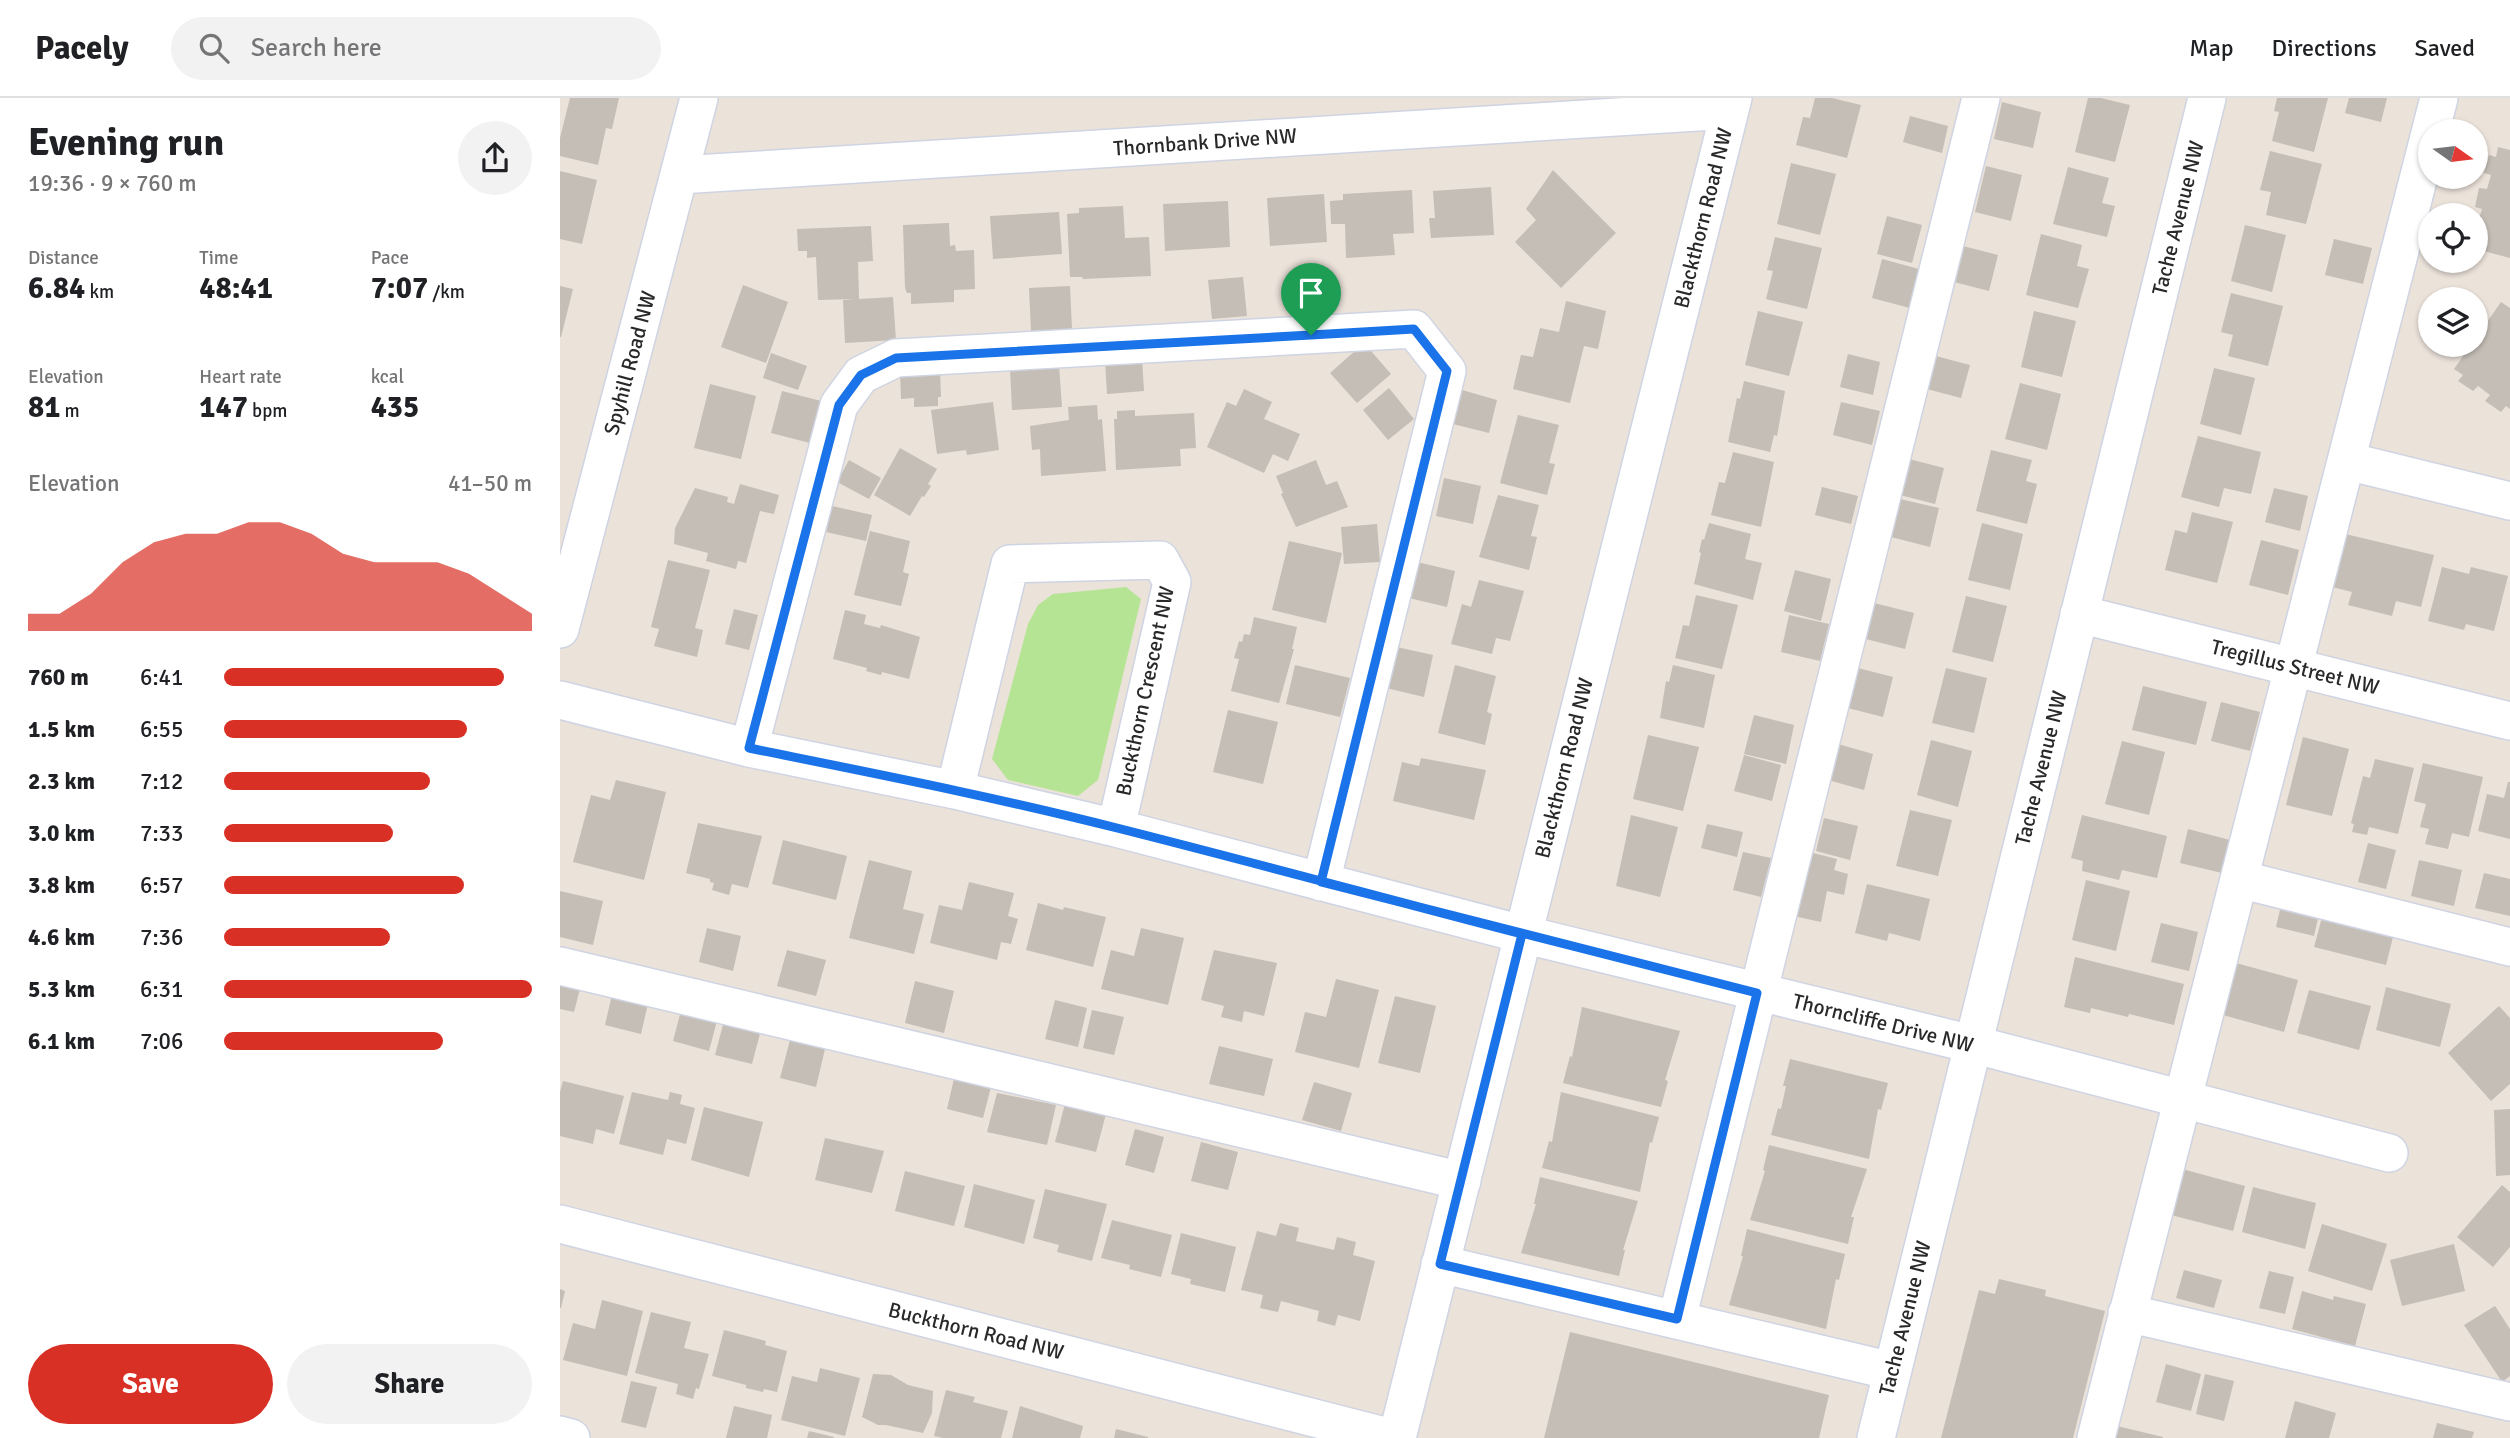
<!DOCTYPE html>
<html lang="en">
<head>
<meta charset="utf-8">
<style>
	:root { --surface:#fff; --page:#f2f2f2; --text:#202124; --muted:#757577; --line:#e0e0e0; --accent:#d93025 }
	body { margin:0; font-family:Signika,sans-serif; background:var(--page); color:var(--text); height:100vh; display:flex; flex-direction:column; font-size:26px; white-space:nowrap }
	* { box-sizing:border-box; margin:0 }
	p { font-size:23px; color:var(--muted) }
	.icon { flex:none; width:38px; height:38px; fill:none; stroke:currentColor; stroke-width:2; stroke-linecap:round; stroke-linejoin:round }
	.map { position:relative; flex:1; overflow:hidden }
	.sheet { display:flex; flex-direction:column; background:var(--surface); width:560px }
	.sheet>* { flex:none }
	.needle { width:46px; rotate:104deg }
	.buttons { position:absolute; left:1858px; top:21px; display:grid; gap:14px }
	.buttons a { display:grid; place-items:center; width:70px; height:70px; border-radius:50%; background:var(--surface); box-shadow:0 2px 5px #0004; font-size:35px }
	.pin { position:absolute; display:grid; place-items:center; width:60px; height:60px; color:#fff; margin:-72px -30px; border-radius:50% 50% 50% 0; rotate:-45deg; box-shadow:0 0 7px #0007 }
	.pin .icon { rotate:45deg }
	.round { display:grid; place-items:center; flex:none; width:74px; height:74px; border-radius:37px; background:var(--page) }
	.headline { display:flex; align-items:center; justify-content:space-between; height:119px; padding:0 28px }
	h1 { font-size:38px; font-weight:800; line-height:52px }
	.stats { display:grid; grid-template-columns:repeat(3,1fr); gap:10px; height:119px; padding:7px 28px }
	.stats div { display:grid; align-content:center }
	.stats b { font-size:30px; font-weight:800 }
	.stats small { font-size:19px; font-weight:400 }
	.stats p { font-size:19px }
	.chart { height:196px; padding:14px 28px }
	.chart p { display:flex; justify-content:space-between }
	.chart svg { width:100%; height:126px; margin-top:7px; fill:var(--accent); opacity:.7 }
	.button { display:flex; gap:14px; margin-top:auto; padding:14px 28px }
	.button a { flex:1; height:80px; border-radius:42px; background:var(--accent); color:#fff; font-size:28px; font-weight:800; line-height:80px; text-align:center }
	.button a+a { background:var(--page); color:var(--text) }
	ul { padding:0 28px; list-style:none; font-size:23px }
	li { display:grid; grid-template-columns:112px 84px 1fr; align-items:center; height:52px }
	li i { height:18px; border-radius:9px; background:var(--accent) }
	header { display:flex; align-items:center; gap:42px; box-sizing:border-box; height:98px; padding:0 35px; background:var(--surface); border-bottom:2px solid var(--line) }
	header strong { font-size:33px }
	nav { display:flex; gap:38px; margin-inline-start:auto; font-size:24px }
	.search { width:490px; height:63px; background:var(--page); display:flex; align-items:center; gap:18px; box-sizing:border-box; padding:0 24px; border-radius:38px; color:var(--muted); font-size:26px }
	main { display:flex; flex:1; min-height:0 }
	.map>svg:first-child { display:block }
</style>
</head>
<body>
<header>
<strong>Pacely</strong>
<div class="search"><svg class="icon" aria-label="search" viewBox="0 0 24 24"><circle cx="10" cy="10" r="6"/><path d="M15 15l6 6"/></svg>Search here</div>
<nav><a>Map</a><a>Directions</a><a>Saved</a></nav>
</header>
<main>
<section class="sheet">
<div class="headline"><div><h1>Evening run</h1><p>19:36 · 9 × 760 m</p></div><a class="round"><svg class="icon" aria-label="share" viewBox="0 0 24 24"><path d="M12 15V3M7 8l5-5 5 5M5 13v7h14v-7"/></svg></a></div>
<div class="stats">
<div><p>Distance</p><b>6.84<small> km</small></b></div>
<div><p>Time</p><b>48:41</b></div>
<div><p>Pace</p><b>7:07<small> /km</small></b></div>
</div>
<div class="stats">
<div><p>Elevation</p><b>81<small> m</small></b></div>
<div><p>Heart rate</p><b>147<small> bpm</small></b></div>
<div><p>kcal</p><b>435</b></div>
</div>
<div class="chart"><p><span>Elevation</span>41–50 m</p>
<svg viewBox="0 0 160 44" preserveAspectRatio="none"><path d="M0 44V38L10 38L20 31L30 20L40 13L50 10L60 10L70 6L80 6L90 10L100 17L110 20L120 20L130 20L140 24L150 31L160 38V44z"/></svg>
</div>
<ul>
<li><b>760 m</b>6:41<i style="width:91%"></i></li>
<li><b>1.5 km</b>6:55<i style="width:79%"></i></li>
<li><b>2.3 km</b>7:12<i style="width:67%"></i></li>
<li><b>3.0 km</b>7:33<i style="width:55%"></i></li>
<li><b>3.8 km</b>6:57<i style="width:78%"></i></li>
<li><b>4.6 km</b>7:36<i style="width:54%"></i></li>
<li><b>5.3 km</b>6:31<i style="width:100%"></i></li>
<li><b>6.1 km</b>7:06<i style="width:71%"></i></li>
</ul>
<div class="button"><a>Save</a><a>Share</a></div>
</section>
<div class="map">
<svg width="1950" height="1340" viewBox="0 0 1950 1340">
	<rect width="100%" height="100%" fill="#ebe2da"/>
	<!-- green -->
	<path fill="#b6e495" d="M566,489l15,12 -43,181 -20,16 -70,-16 -16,-21 36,-135 10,-19 15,-11z"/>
	<!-- building -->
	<path fill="#c4beb6" d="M10,0h49l-7,31 -6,-1 -8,37 -38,-9v-18z
		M1255,0h17l29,7 -14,53 -51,-13 7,-28 7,1z
		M1528,0h13l29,7 -15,57 -40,-10z
		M1717,0h51l-14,54 -42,-11 7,-29 -5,-1z
		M1789,0h38l-6,24 -36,-9z
		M1442,4l39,10 -8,36 -39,-9z
		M1350,18l38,10 -6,27 -39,-11z
		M1938,49l12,3v108l-34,-9v-27h2l4,-13 -7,-2 4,-19 8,1 4,-14 -7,-2 5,-18 7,2z
		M1710,53l52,13 -16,60 -40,-9 5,-23 -11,-2z
		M1231,65l45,11 -16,61 -43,-11z
		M1426,68l36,9 -11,46 -36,-9z
		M1508,69l41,11 -7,25 13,3 -8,31 -54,-13z
		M993,72l63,63 -55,55 -46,-46 21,-22 -10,-11z
		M0,73l37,9 -15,64 -22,-5z
		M931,89l3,48 -63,3 -2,-20h6l-2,-27z
		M852,92l2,43 -21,1 2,21 -49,3 -1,-34h-14l-1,-23 13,-1v-6z
		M764,96l3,48 -57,4 -3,-48z
		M668,103l2,46 -65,4 -2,-47z
		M563,108l2,32 24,-1 2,39 -69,3 1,-2h-13l-3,-63 12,-1v-5z
		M499,114l3,42 -69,5 -3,-43z
		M1327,118l35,9 -10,38 -35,-9z
		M389,125l1,23 5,-1 1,6 18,-1 1,39 -21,1v12l-43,2v-11h-4l-2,-5 -2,-63z
		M1685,127l41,10 -14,57 -41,-11z
		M311,128l2,35 -15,1 1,37 34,-2 3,43 -51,3 -2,-43 11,-1 -36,1 -2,-43 -9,1v-7h-9l-1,-22z
		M1481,136l41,11 -5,21 12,3 -11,39 -52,-13z
		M1215,139l47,11 -15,61 -41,-10 7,-28 -6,-1z
		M1774,141l38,9 -9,36 -38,-9z
		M1399,147l39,10 -9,36 -39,-10z
		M1322,161l37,10 -9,39 -38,-10z
		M683,179l4,39 -35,3 -4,-39z
		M183,187l45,17 -22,61 -45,-16z
		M0,188l13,3 -12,48h-1z
		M510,188l2,43 -41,2 -2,-43z
		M1671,195l52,13 -15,60 -40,-10 5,-21 -12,-3z
		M1006,203l40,10 -8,38 -14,-3 -14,57 -57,-14 8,-34 12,2 7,-29 19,4z
		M1941,204l9,6v101l-4,-3 -5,6 -16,-11 5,-6 -12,-9 -5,5 -15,-10 5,-6 -9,-6 17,-24h5v-7z
		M1198,213l45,11 -14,54 -44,-11z
		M1474,213l42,10 -14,56 -41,-10z
		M804,245l27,31 -34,29 -27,-30z
		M211,255l36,13 -9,24 -35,-12z
		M1288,256l32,8 -7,33 -33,-8z
		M1372,257l38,10 -9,33 -38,-10z
		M582,261l2,32 -37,3 -2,-33z
		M499,267l3,42 -50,3 -2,-42z
		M1654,270l41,10 -14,57 -41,-11z
		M380,272l1,27h-3v9l-24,1v-9l-13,1 -1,-27z
		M1184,283l41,10 -8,45 -3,-1 -4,17 -42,-10 9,-44 3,1z
		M1460,285l41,11 -14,56 -42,-11z
		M150,286l46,12 -15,63 -47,-11z
		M829,290l25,31 -26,21 -25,-30z
		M684,291l28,13 -8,17 36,15 -12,27 -15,-7 -9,19 -57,-26 20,-45 9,4z
		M902,292l35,10 -8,33 -36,-9z
		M222,293l39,10 -11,42 -39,-10z
		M433,304l6,48 -32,5 -1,-5 -29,4 -6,-44z
		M1281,304l39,9 -8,34 -39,-10z
		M537,307l1,15 4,-1 4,52 -65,5 -1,-27 -8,1 -2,-24 39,-6 -1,-13z
		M575,312v6l59,-3 2,35 -16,1 1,17 -65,4 -2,-51h3v-8z
		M958,317l41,10 -10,38 6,1 -8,31 -47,-12z
		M1638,338l63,16 -10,42 -27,-6 -5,19 -38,-10z
		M340,350l37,21 -9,15 3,2 -7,11 -2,-1 -12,20 -36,-21z
		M1431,352l41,10 -6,21 11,3 -10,40 -51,-13z
		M1173,354l41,10 -13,65 -50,-12 8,-33 6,1z
		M1345,360l39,10 -9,36 -39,-10z
		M289,362l32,18 -12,21 -32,-17z
		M756,362l10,25 11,-4 11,26 -52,20 -15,-33 2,-1 -7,-17z
		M884,380l37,8 -8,38 -37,-8z
		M180,386l39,11 -5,19 -14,-3 -14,52 -8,-2 -2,8 -30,-8 2,-8 -34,-9 1,-16 20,-40 33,9 -1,5 7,2z
		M1262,389l36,9 -7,28 -36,-9z
		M1714,390l34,8 -8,35 -35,-9z
		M938,397l41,10 -8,31 6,1 -8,33 -50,-13z
		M1340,401l39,9 -9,39 -39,-10z
		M272,408l40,9 -6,26 -40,-9z
		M1632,414l41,10 -16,61 -52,-13 10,-40 12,3z
		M1149,425l42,11 -6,25 17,4 -9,37 -59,-16 7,-31 -2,-1 3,-13 2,1z
		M1422,425l41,11 -13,56 -42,-10z
		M817,426l3,38 -36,2 -3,-37z
		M310,433l40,10 -7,31 6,2 -8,32 -47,-11z
		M1781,435l93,22 -13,52 -25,-6 -4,15 -44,-11 4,-13 -24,-6z
		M1701,442l38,10 -11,45 -39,-10z
		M729,443l53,12 -16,70 -54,-13z
		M108,462l42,10 -15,58 8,2 -6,27 -43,-11 5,-17 -8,-2z
		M857,464l38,9 -8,36 -38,-9z
		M1882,469l27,7 2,-7 37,9 -14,55 -28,-7 -2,6 -36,-9z
		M1235,472l36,9 -10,42 -37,-10z
		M919,482l45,11 -14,50 -14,-3 -4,16 -41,-10 11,-40 9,3z
		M1136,497l42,10 -16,64 -47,-11 8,-33 6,1z
		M1406,498l41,10 -14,56 -41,-10z
		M1314,505l40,10 -9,36 -39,-10z
		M174,511l24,6 -9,35 -24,-6z
		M285,512l21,5 -2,9 16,4 1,-3 39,12 -11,42 -27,-7 -1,3 -15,-4 1,-3 -34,-9z
		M1229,517l40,9 -9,37 -39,-9z
		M694,519l43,10 -5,22h2l-15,54 -48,-12 8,-32 -5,-1 5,-17 3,1 2,-8 6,1z
		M832,548l41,9 -9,42 -42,-10z
		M735,567l55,13 -10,39 -54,-13z
		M895,567l41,11 -9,36 5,2 -7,31 -47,-12z
		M1113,567l42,10 -11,53 -44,-10 6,-37 3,1z
		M1294,569l39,10 -10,40 -39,-10z
		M1386,570l41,10 -13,55 -42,-10z
		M1583,588l64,16 -11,43 -64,-15z
		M1661,604l39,10 -10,39 -39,-10z
		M668,612l50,12 -15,62 -50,-12z
		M1194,617l40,10 -8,39 -42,-10z
		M1088,637l51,12 -16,64 -50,-12z
		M1743,639l46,12 -17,67 -46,-11z
		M1371,642l41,11 -14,56 -41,-12z
		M1562,643l43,11 -16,63 -44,-11z
		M1278,646l35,10 -9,36 -36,-10z
		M1184,657l37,10 -9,36 -38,-10z
		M861,660l65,12 -12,50 -81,-19 9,-39 17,4z
		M1815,661l39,9 -16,66 -29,-7 -2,8 -15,-3 2,-8 -3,-1 12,-47 7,2z
		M1863,665l60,14 -14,60 -17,-4 -4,16 -23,-5 4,-15 -9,-2 6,-23 -12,-3z
		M56,682l50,12 -22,88 -71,-18 18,-67 19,5z
		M1948,684h2v57l-32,-8 9,-37 17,4z
		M1350,712l42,10 -14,56 -42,-10z
		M1071,717l47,12 -18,70 -44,-11z
		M1522,717l85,21 -10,42 -35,-8 -3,10 -37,-9 1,-10 -12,-3z
		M1264,720l34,8 -8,34 -34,-9z
		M138,725l64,13 -14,52 -16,-4 -3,11 -17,-5 2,-7 -4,-1v-3l-24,-6z
		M1147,726l36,8 -6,25 -36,-9z
		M1628,731l42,11 -8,33 -42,-10z
		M223,742l64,16 -11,44 -64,-16z
		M1808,745l28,7 -10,39 -28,-7z
		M1245,753l32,8 -3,11 14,4 -4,21 -17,-4 -6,31 -32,-7z
		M1183,754l28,6 -10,39 -28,-7z
		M309,762l43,11 -9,38 21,5 -10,40 -65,-16z
		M1859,762l43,10 -8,36 -43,-10z
		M1924,775l26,6v37l-35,-8z
		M1526,782l44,11 -14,60 -44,-11z
		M409,784l45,11 -6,23 10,3 -7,25 -10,-2 -4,18 -67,-17 9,-38 23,5z
		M1307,786l63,15 -10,42 -31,-8 -2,8 -32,-8z
		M0,793l43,10 -10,44 -33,-8z
		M1722,803l38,9 -6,26 -38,-9z
		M478,805l25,7 1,-3 42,10 -13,50 -67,-17z
		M1764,812l71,19 -9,36 -72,-18z
		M1601,825l37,9 -9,39 -38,-9z
		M147,830l34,8 -8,35 -34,-9z
		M581,830l43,10 -16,67 -67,-16 10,-39 23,6z
		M227,852l39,10 -10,36 -39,-10z
		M654,852l63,13 -13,53 -20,-5 -2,11 -21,-5 3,-11 -23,-6z
		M1515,859l109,27 -10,41 -45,-11 -1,3 -37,-9 -1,5 -26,-6z
		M1676,865l62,17 -14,52 -61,-17z
		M0,875l22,8 -8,31 -14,-3z
		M776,881l43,11 -20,78 -64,-16 10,-40 21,5z
		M355,883l39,10 -10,42 -39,-10z
		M54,888l36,9 -9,39 -36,-9z
		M1826,889l65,17 -11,43 -64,-17z
		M1749,892l62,16 -12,44 -62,-17z
		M835,898l41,10 -16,67 -42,-10z
		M495,902l32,8 -9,39 -33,-8z
		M123,905l36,10 -10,38 -36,-10z
		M1939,908l11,12v66l-19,17 -43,-48z
		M1022,909l98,24 -15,49 3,1 -7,26 -98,-24 7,-27 2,1z
		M532,912l32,7 -10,38 -31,-7z
		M165,919l37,9 -10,38 -37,-9z
		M230,942l35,9 -9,38 -36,-9z
		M659,948l54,13 -9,37 -55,-12z
		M1230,961l98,24 -7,27 -3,-1 -9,50 -98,-24 7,-27 3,1 5,-23h-3z
		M396,972l37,9 -10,39 -36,-9z
		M3,983l61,15 -10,38 -18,-5 -3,15 -33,-8v-44z
		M754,984l38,11 -11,38 -39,-11z
		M72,994l36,8 2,-8 12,3 -2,9 15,4 -9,36 -19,-5 -4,16 -44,-11z
		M1001,994l98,25 -7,26 -2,-1 -10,50 -98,-24 7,-27 3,1z
		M437,995l59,12 -9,40 -60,-13z
		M506,1002l41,10 -11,42 -41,-10z
		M144,1009l59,15 -14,55 -58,-17z
		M1950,1011v66l-14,1 -2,-66z
		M575,1031l29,8 -10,36 -29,-8z
		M265,1040l59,13 -12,42 -57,-13z
		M641,1044l37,10 -10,38 -37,-9z
		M1209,1047l98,24 -16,48h3l-6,27 -98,-24 15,-49 -2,-1z
		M1622,1071l63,17 -12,45 -62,-16z
		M345,1073l60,15 -11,40 -59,-15z
		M980,1079l98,24 -15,49h2l-6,26 -98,-23 15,-49h-2z
		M414,1086l61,16 -11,44 -60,-17z
		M1942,1087l8,7v55l-17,20 -36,-30z
		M1693,1089l63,16 -11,46 -63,-17z
		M485,1091l62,15 -15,57 -35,-9 2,-7 -26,-7z
		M552,1122l60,15 -11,42 -32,-8 1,-4 -29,-7z
		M720,1125l19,5 -3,13 38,9 3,-13 19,5 -3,13 22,6 -15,60 -22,-6 -3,11 -18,-5 2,-10 -38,-10 -3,11 -18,-4 3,-13 -22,-5 16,-59 19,5z
		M1762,1126l65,20 -15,47 -64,-20z
		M1187,1131l98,25 -6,26 -3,-1 -10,50 -97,-24 14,-49h-2z
		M621,1135l55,14 -11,45 -35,-8 1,-5 -20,-5z
		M1894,1146l11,47 -63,15 -12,-46z
		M1624,1172l38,10 -8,28 -38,-10z
		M1709,1173l25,6 -9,37 -26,-6z
		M1439,1181l47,11 -1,6 60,15 -32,127h-132l38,-148 16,4z
		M0,1191l5,2 -4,17h-1z
		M1742,1193l31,9 1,-4 32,8 -11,42 -63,-17z
		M42,1202l41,11 -16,65 -64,-16 10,-37 22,6z
		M1935,1208l15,23v47l-8,6 -38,-57z
		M91,1214l40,10 -7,26 25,6 -10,35 -3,-1 -3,11 -17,-5 2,-10 -43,-11z
		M164,1232l42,11 -1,4 22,6 -10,41 -13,-3 -1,3 -17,-4v-3l-34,-9z
		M1010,1234l259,63 -10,43h-275z
		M1606,1266l35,10 -10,37 -35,-9z
		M260,1270l40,10 -15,58 -64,-16 11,-44 25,6z
		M313,1276l18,1 17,10 25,6 -1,22 -9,20 -37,-8h-8l-16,-8z
		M1645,1276l29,7 -10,40 -28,-7z
		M71,1283l26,6 -11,41 -25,-6z
		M386,1292l29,7 -2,5 35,9 -7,27h-58l-9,-2z
		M1735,1303l41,12 -7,25h-44z
		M174,1308l38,9 -5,23h-41z
		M460,1308l63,20 -3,12h-68z
		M1877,1325l37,9 -2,6h-39z
		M1557,1328l46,11v1h-49z
		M556,1331l32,8v1h-34z
		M249,1333l25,6v1h-27z"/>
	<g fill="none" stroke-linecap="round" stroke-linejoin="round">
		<defs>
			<path id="minor" d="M119,77l1051,-65
				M1787,363l163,40
				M1519,516l431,107
				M0,531l139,-531
				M0,602l189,48 206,42 161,38 406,106 450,110 417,109
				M189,650l90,-343 22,-30 35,-17 518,-29 33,42 -126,511
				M395,692l55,-226 150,-4 12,22 -56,246
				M1679,781l271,68
				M0,868l902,215
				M0,1126l832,214
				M880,1166l452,107
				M1567,1215l383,89
				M1117,1221l304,-1221
				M0,1337l11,3
				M837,1340l336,-1340
				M1316,1340l331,-1340
				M1536,1340l343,-1340"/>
		</defs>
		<!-- minor casing -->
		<use href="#minor" stroke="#cfd4e2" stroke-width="40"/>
		<!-- minor -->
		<use href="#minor" stroke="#fff" stroke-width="37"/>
	</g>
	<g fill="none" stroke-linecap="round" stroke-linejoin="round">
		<defs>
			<path id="route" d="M751,237l-415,23 -35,17 -22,30 -90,343c123,25 246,49 368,80 135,34 270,71 405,106l-82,330 237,55 80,-326 -436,-111 126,-511 -33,-42 -103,6"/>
		</defs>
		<!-- route casing -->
		<use href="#route" stroke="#fff" stroke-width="14"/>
		<!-- route -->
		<use href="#route" stroke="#1a73e8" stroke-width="9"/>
	</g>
	<g text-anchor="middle" stroke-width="6" stroke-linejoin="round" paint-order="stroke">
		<!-- street labels -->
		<g font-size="21" fill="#292929" stroke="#fff">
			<text transform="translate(645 44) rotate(-4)" y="7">Thornbank Drive NW</text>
			<text transform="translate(1143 120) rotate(-76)" y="7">Blackthorn Road NW</text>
			<text transform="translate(1618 120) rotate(-76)" y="7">Tache Avenue NW</text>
			<text transform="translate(70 265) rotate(-75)" y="7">Spyhill Road NW</text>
			<text transform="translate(1735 569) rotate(14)" y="7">Tregillus Street NW</text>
			<text transform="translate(585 593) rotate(-78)" y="7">Buckthorn Crescent NW</text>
			<text transform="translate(1004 670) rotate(-76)" y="7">Blackthorn Road NW</text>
			<text transform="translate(1481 670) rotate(-76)" y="7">Tache Avenue NW</text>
			<text transform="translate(1323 925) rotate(14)" y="7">Thorncliffe Drive NW</text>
			<text transform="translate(1345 1220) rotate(-76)" y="7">Tache Avenue NW</text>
			<text transform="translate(416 1233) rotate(14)" y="7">Buckthorn Road NW</text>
		</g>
	</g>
</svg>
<div class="buttons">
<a><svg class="needle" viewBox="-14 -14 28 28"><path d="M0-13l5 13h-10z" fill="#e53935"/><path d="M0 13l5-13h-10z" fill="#757577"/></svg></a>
<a><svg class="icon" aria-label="locate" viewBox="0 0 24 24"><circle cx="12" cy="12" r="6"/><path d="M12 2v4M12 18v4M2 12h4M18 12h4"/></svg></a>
<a><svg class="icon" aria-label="layers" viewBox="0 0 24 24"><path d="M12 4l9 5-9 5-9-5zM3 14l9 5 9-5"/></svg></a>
</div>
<div class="pin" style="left:751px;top:237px;background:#1e9e55"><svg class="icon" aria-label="arrive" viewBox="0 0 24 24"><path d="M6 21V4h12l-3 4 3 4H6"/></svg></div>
</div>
</main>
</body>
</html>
